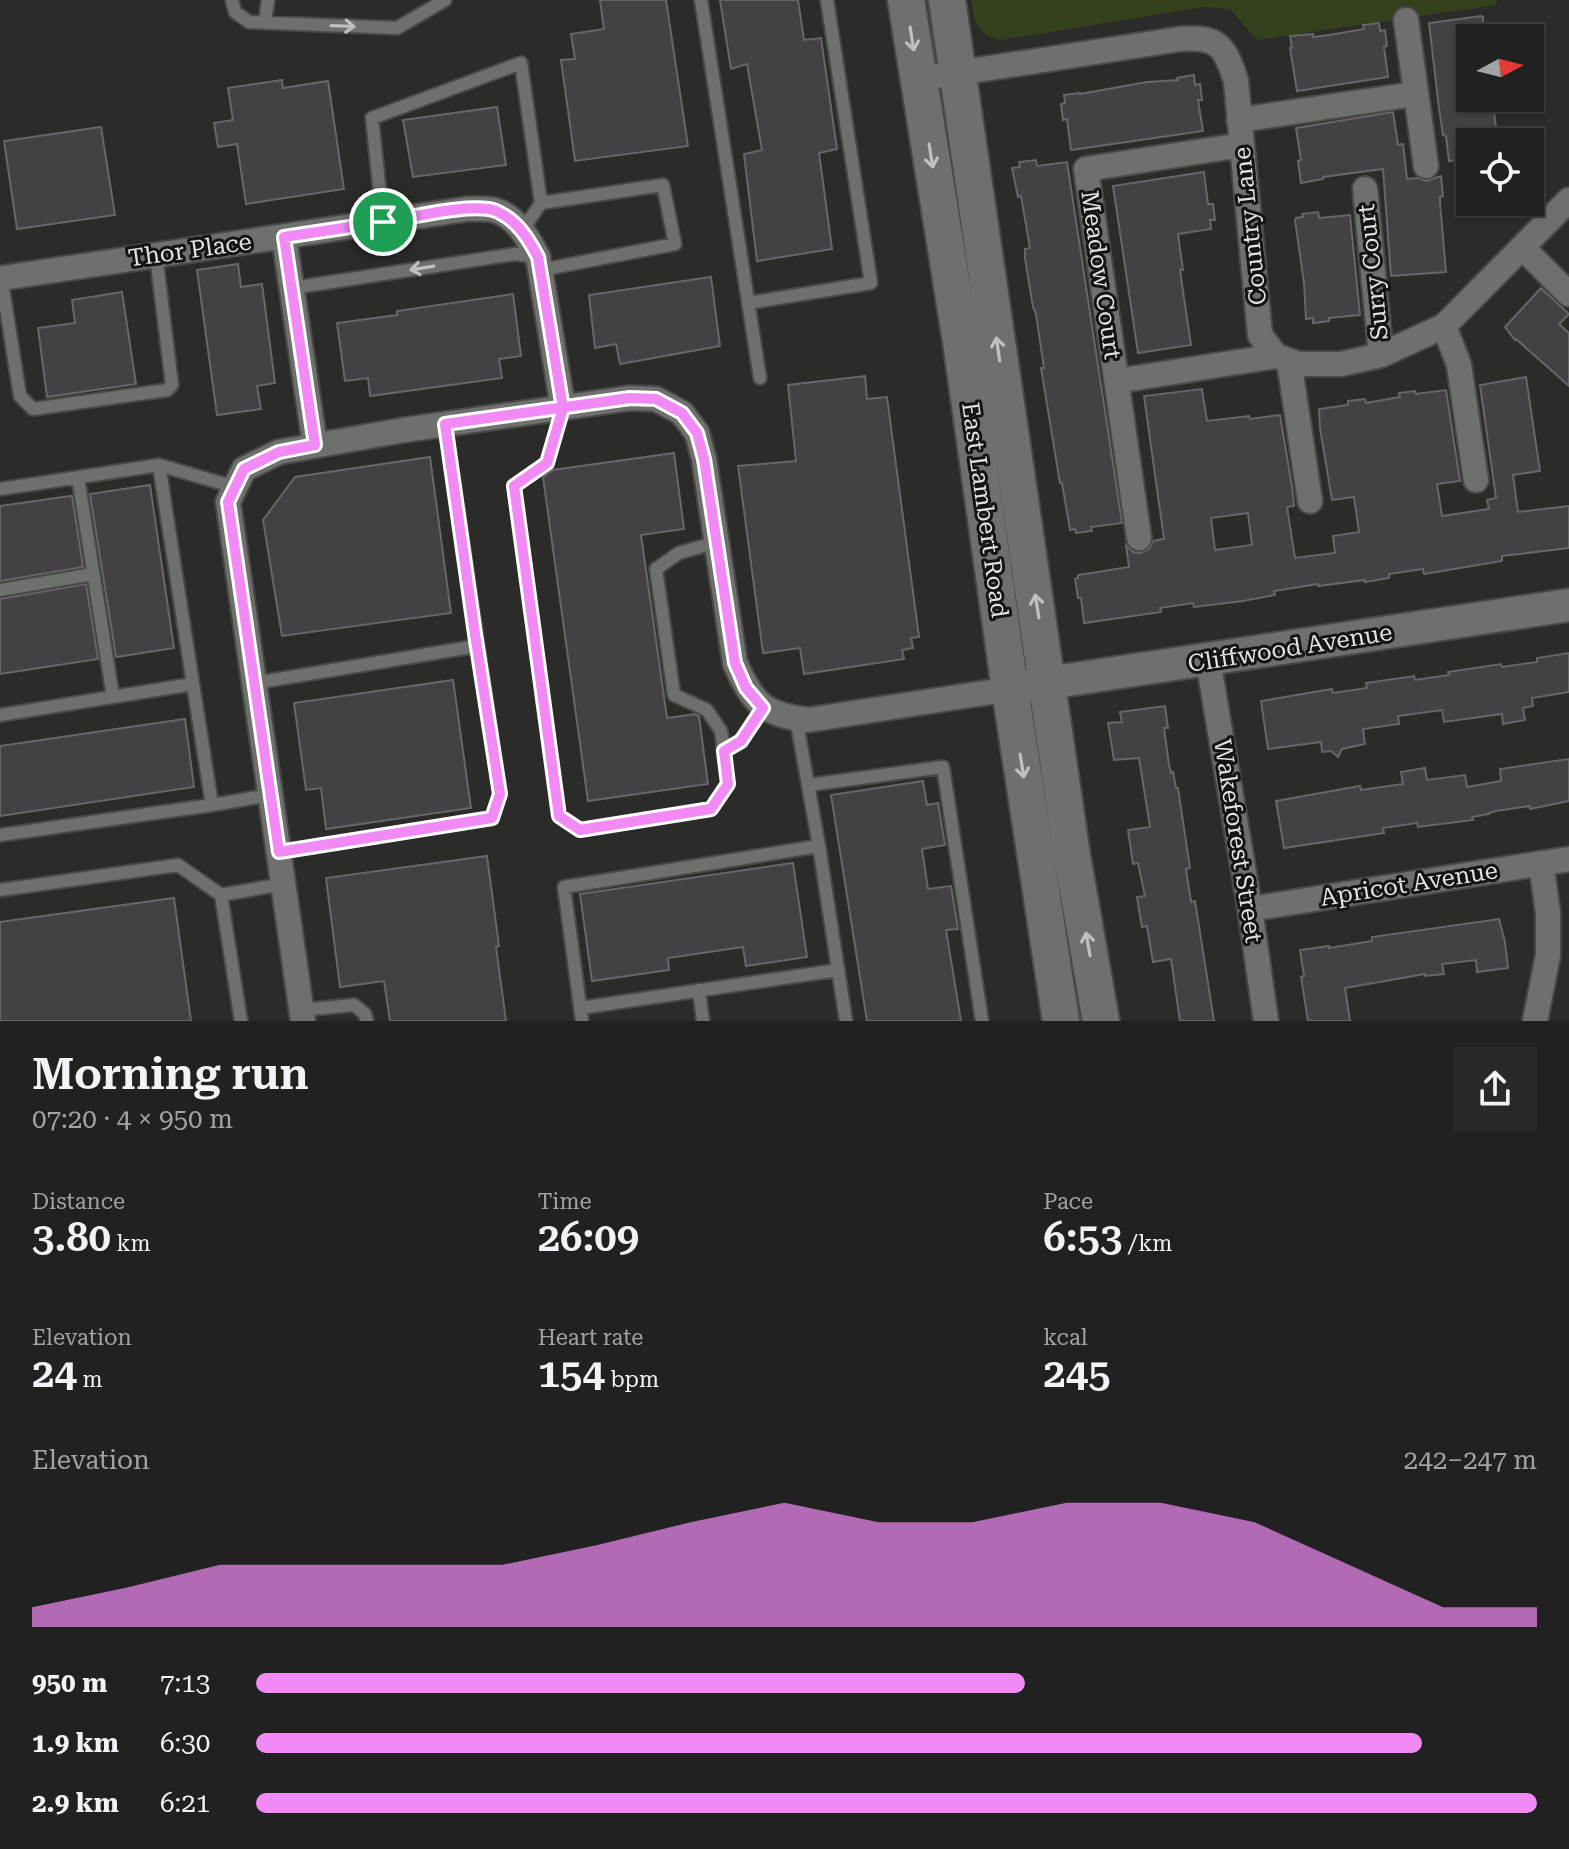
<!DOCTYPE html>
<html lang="en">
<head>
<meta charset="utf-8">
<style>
	:root { --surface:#202120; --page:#282929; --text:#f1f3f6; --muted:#a2a3a5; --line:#3d3e3e; --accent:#f18af4 }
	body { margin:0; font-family:"Roboto Serif",serif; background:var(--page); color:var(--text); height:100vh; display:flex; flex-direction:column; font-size:30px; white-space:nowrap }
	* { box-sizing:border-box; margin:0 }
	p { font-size:26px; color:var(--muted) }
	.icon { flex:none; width:44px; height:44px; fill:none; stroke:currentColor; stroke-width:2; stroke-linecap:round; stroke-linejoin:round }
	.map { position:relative; height:1021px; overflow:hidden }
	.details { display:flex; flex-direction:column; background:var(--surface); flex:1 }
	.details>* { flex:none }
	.needle { width:52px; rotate:83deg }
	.fabs { position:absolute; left:1456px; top:24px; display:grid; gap:16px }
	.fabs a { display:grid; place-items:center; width:88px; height:88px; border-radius:0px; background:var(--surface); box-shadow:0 2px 6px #0004,0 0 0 2px var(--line); font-size:40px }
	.pin { position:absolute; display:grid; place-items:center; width:68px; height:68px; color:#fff; margin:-34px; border:4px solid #fff; border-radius:50%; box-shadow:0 2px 8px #0007 }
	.round { display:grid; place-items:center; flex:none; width:84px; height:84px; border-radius:0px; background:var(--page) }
	.overview { display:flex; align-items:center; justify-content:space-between; height:136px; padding:0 32px }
	h1 { font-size:44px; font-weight:600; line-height:60px }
	.metrics { display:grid; grid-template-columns:repeat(3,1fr); gap:12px; height:136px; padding:8px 32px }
	.metrics div { display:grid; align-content:center }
	.metrics b { font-size:40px; font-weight:600 }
	.metrics small { font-size:22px; font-weight:400 }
	.metrics p { font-size:22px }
	.chart { height:224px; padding:16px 32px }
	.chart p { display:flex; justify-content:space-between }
	.chart svg { width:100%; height:144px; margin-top:8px; fill:var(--accent); opacity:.7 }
	ul { padding:0 32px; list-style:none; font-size:26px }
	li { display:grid; grid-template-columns:128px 96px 1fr; align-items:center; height:60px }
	li i { height:20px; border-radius:10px; background:var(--accent) }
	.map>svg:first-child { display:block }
</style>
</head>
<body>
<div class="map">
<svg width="1569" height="1021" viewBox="0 0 1569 1021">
	<rect width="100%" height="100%" fill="#2b2c2a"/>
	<!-- green -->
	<path fill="#35411c" d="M971,0h526l-1,5 -239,35 -27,-31 -26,-2 -204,33c-24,-8 -25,-15 -29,-40z"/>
	<!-- building -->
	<path fill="#434143" stroke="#686668" stroke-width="2" fill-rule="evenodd" d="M600,0h66l22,146 -113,15 -14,-101 14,-1 -4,-25 33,-5z
		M720,0h78l6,40 17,-2 16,111 -18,4 13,96 -75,12 -13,-107 18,-4 -15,-86 -16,5z
		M1481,16l2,1 1,21h-14v60h22l6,44h-28v16l-21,3 -3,-25 -3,-1 -4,-27 -10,-85z
		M1379,23l1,8 5,-1 2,16 -3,1 4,30 -91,14 -7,-43h2l-2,-12 23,-2v3l16,-2 35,-6 -1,-4z
		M1194,75l1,10 5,-1 2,16h-4l5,31 -132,19 -4,-31 -4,1 -2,-16 4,-1 -1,-8 16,-2v1l67,-12 31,-2 -1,-2z
		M282,80l1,8 45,-7 16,108 -98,15 -9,-60 -19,3 -4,-24 19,-3 -5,-32z
		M497,107l9,58 -93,12 -10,-57z
		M1393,112l5,33 5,-1 4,35 11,-1 9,3 14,-5 2,20 -3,1v6l6,69 -55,4 -8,-107 -60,8v2l-22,4 -3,-22 3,-1 -5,-32z
		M101,127l14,88 -98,14 -13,-88z
		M1036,160l1,6 30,-4 55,361 -31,4 1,4 -16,2 -1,-4 -5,1 -8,-47h-2l-19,-115h3l-8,-54 -3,-7 -8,-48v-10l5,-1 -9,-52 -3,1 -6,-29 8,-1 -1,-5z
		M1204,172l4,32h5l2,16h-5l1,9 -33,5 5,36h-3l3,21 8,54 -53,8 -25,-167z
		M1318,212l1,6 31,-3 10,100 -31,3v3l-16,2v-5l-7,1 -2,-36 -9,-63 1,-2 7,-1 -1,-3z
		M238,264l3,23 21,-3 13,99 -18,3 4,23 -44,6 -20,-145z
		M711,277l9,69 -100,18 -4,-20 -21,4 -6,-53z
		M1541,288l28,26 -10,10 10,9v53l-53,-47 -1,1 -10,-13z
		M122,292l14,92 -89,13 -9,-69 37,-5 -3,-23z
		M513,294l8,62 -22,3 3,19 -132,18 -2,-18 -23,3 -8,-58 60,-8v-4z
		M865,376l2,23 20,-2 32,240 -8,1 2,10 -11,2 2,9 -100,15 -4,-26 -37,5 -25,-187 58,-5 -8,-76z
		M1526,377l14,94 -27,4 5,37 51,-6v42l-67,8v5l-78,13 -1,-5 -34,5v4l-24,4v-2l-47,6v-2l-44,7 1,4 -32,6 -49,6 -1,-4 -33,5 1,4 -77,11 -3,-25h-3l-3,-19 3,-1v-3l51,-8 -3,-22 7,7 7,1 9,-4 4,-8 11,-2 -20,-143 58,-7 5,32 42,-5 1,3 30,-4 12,72 2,19 -7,1 8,51 40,-5 -2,-17 26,-4 -5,-35 -22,3 -12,-72 -1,-19 29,-4v-4l17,-2 1,4 34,-6 -1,-4 16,-2 1,3 30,-4 14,91 -23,3 5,32 47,-7 -2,-9 9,-2 -16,-113zM1248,513l4,32 -37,5 -4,-32z
		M674,453l10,76 -43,6 26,183 28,-4 4,2 9,68 -120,17 -45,-324 10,-7z
		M430,457l21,156 -169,23 -19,-116 32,-43z
		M150,485l24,163 -58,9 -26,-163z
		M70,496h2l11,71 -83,14v-75z
		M86,584l12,75 -98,15v-75z
		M1569,653v39l-37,6 1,8 -10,2 2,12 -22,4 -1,-10 -58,8 -2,-12 -44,6 1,8 -36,5 2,15 -23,5 -4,8 -7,-6 -9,1 -1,-10 -53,7 -7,-48 71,-12 1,4 34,-5 -1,-5 48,-7 1,4 34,-5 -1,-3 53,-8 1,3 35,-5v-4z
		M453,680l18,128 -145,21 -5,-41 -15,2 -12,-87z
		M1165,706l3,22h-4l5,37 2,8 2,-1 3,16h2l12,80 -4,1 5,33 4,-1 19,120h-34l-9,-62 -18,3 -6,-36 -5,1 -5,-30 8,-1 -7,-33 -5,1 -5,-34 22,-3 -11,-69 -25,2 -6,-37 14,-1 -2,-10z
		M185,719l9,68 -194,29v-70z
		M1569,759v42l-39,8v-3l-34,5 -7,2v1l-17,3 1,3 -55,7 -1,-4 -34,5 1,5 -100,15 -8,-47 84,-15 1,4 42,-6 -2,-12 24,-4 2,12 38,-5 2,12 34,-6 -1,-12z
		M923,781l4,24 11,-2 7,42 -23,4 6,40 23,-3 7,43 -12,1 15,91h-94l-36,-226z
		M487,856l12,90 -3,1 10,74h-116l-6,-40 -44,6 -14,-109z
		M793,863l14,94 -61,9 -3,-19 -75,11 1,12 -77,11 -12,-87z
		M174,898l17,123h-191v-99z
		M1499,919l6,23 3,26 -31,4 -1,-12 -34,4 2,10 -19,2v-2l-80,14 5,33h-42l-7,-44 3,-1 -4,-26 29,-4v2l43,-7v-4z"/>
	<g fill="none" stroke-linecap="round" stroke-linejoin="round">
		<defs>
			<path id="service" d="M232,0l3,12 14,10 148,6 48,-28
				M701,0l59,378
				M265,22l3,-22
				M383,222l-11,-104 149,-55 20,140
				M522,231l19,-28 122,-18 12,59 -134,26
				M1,276l19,120 13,13 134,-19 5,-5 -16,-130
				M292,288l223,-34 23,3
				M748,303l123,-20 -44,-283
				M563,408l-16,55 -33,23 45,330 21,14 131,-21 17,-25 -7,-53 -14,-21 -33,-15 -18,-126 23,-16 38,-11
				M78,477l35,220
				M0,489l159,-24 76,22
				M0,590l93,-16
				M254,683l223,-37
				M0,715l193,-31 -34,-219
				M724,751l17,-10 22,-33
				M808,785l135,-18 39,254
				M212,805l58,-10
				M0,835l212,-30 -19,-121
				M819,846l27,175
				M279,852l213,-34 8,-24 -55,-370
				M0,890l178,-25 43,30 62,-11
				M221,895l20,126
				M699,990l4,31
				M580,1008l258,-38
				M301,1010l53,-5 11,9 2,7
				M582,1021l-18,-134 255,-41 -23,-128"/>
			<path id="minor" d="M1406,20l20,146
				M918,79l262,-40c38,-3 45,7 56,42l24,254 16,21 23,8h42l40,-9 63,-29 125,-126
				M1239,120l176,-26
				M1365,189l16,166
				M284,237l31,208
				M1523,248l46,46
				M2,278l465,-69c8,0 19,-1 27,1 22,6 34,28 44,47l25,151
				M1444,326l15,39 17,115
				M1289,361l21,140
				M1117,381l159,-25
				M1139,538l-53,-369 156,-24
				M1208,660l42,249 16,112
				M1250,909l319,-50
				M303,1021l-75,-519 16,-33 35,-17 125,-22 226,-32 26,1 26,14 15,20 7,26 31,204c18,41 28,51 73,57l202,-31
				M1535,1021l13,-66v-42l-7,-50"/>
			<path id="tertiary" d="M1021,687l548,-82"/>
			<path id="secondary" d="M906,0l55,341 49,348 51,332
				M947,0l125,856 29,165"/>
		</defs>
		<!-- service casing -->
		<use href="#service" stroke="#494a48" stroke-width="16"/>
		<!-- minor casing -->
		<use href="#minor" stroke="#494a48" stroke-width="28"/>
		<!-- tertiary casing -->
		<use href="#tertiary" stroke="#494a48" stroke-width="36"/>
		<!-- secondary casing -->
		<use href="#secondary" stroke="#494a48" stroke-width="40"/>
		<!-- service -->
		<use href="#service" stroke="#6e706d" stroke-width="12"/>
		<!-- minor -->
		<use href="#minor" stroke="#6e706d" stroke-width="24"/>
		<!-- tertiary -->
		<use href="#tertiary" stroke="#6e706d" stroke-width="32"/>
		<!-- secondary -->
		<use href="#secondary" stroke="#6e706d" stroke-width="36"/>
	</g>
	<!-- one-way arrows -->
	<defs><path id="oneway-shaft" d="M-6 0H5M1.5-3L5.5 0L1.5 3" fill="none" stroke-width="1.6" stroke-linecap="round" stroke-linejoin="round" transform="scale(2)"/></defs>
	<g stroke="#c0c0bf">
		<use href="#oneway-shaft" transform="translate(343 26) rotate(2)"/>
		<use href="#oneway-shaft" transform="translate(912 39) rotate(81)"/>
		<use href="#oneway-shaft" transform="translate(931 156) rotate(81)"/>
		<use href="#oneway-shaft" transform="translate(422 268) rotate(171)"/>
		<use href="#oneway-shaft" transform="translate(998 349) rotate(-98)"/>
		<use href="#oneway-shaft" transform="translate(1037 606) rotate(-99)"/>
		<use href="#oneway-shaft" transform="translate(1022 766) rotate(81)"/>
		<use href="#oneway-shaft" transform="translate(1088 944) rotate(-100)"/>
	</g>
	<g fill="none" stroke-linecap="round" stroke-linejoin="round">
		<defs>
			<path id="route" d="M383,222l-99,15 31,208 -36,7 -35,17 -16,33 51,350 213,-34 8,-24 -25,-160 -30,-210 185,-26 26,1 26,14 15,20 7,26 31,204 11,25 17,20 -22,33 -17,10 4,33 -17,25 -131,21 -21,-14 -45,-330 33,-23 16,-55 -25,-151c-10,-19 -21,-37 -42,-46 -23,-9 -87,7 -113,11"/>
		</defs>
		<!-- route casing -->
		<use href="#route" stroke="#fff" stroke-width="16"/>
		<!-- route -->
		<use href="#route" stroke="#f18af4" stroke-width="10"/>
	</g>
	<g text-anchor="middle" stroke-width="6" stroke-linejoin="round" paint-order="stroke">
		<!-- street labels -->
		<g font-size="24" fill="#e3e3e2" stroke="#141413">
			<text transform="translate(1250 226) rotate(-96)" y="8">Country Lane</text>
			<text transform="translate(190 250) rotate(-8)" y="8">Thor Place</text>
			<text transform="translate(1373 272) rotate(-96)" y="8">Surry Court</text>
			<text transform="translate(1101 275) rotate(82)" y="8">Meadow Court</text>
			<text transform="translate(985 510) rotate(82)" y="8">East Lambert Road</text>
			<text transform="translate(1290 648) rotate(-9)" y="8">Cliffwood Avenue</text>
			<text transform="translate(1238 841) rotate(81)" y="8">Wakeforest Street</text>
			<text transform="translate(1409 884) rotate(-9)" y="8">Apricot Avenue</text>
		</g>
	</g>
</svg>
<div class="fabs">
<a><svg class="needle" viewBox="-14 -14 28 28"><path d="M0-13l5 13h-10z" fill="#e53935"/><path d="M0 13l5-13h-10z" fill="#a2a3a5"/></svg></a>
<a><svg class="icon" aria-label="locate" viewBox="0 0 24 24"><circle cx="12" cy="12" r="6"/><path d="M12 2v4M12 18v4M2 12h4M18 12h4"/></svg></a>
</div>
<div class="pin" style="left:383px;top:222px;background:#1e9e55"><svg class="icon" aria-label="arrive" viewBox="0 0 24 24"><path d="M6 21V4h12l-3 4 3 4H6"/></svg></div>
</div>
<section class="details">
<div class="overview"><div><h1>Morning run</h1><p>07:20 · 4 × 950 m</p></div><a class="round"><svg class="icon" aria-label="share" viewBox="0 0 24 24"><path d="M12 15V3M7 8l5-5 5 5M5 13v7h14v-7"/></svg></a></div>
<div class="metrics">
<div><p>Distance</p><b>3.80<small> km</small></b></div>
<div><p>Time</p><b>26:09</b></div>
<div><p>Pace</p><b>6:53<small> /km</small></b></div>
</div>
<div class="metrics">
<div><p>Elevation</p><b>24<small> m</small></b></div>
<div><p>Heart rate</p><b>154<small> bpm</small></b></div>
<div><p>kcal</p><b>245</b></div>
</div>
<div class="chart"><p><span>Elevation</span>242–247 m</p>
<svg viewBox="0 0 160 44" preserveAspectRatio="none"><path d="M0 44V38L10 32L20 25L30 25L40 25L50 25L60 19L70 12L80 6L90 12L100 12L110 6L120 6L130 12L140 25L150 38L160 38V44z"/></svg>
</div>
<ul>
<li><b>950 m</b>7:13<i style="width:60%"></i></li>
<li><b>1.9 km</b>6:30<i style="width:91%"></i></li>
<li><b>2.9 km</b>6:21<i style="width:100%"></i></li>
</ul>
</section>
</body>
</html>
